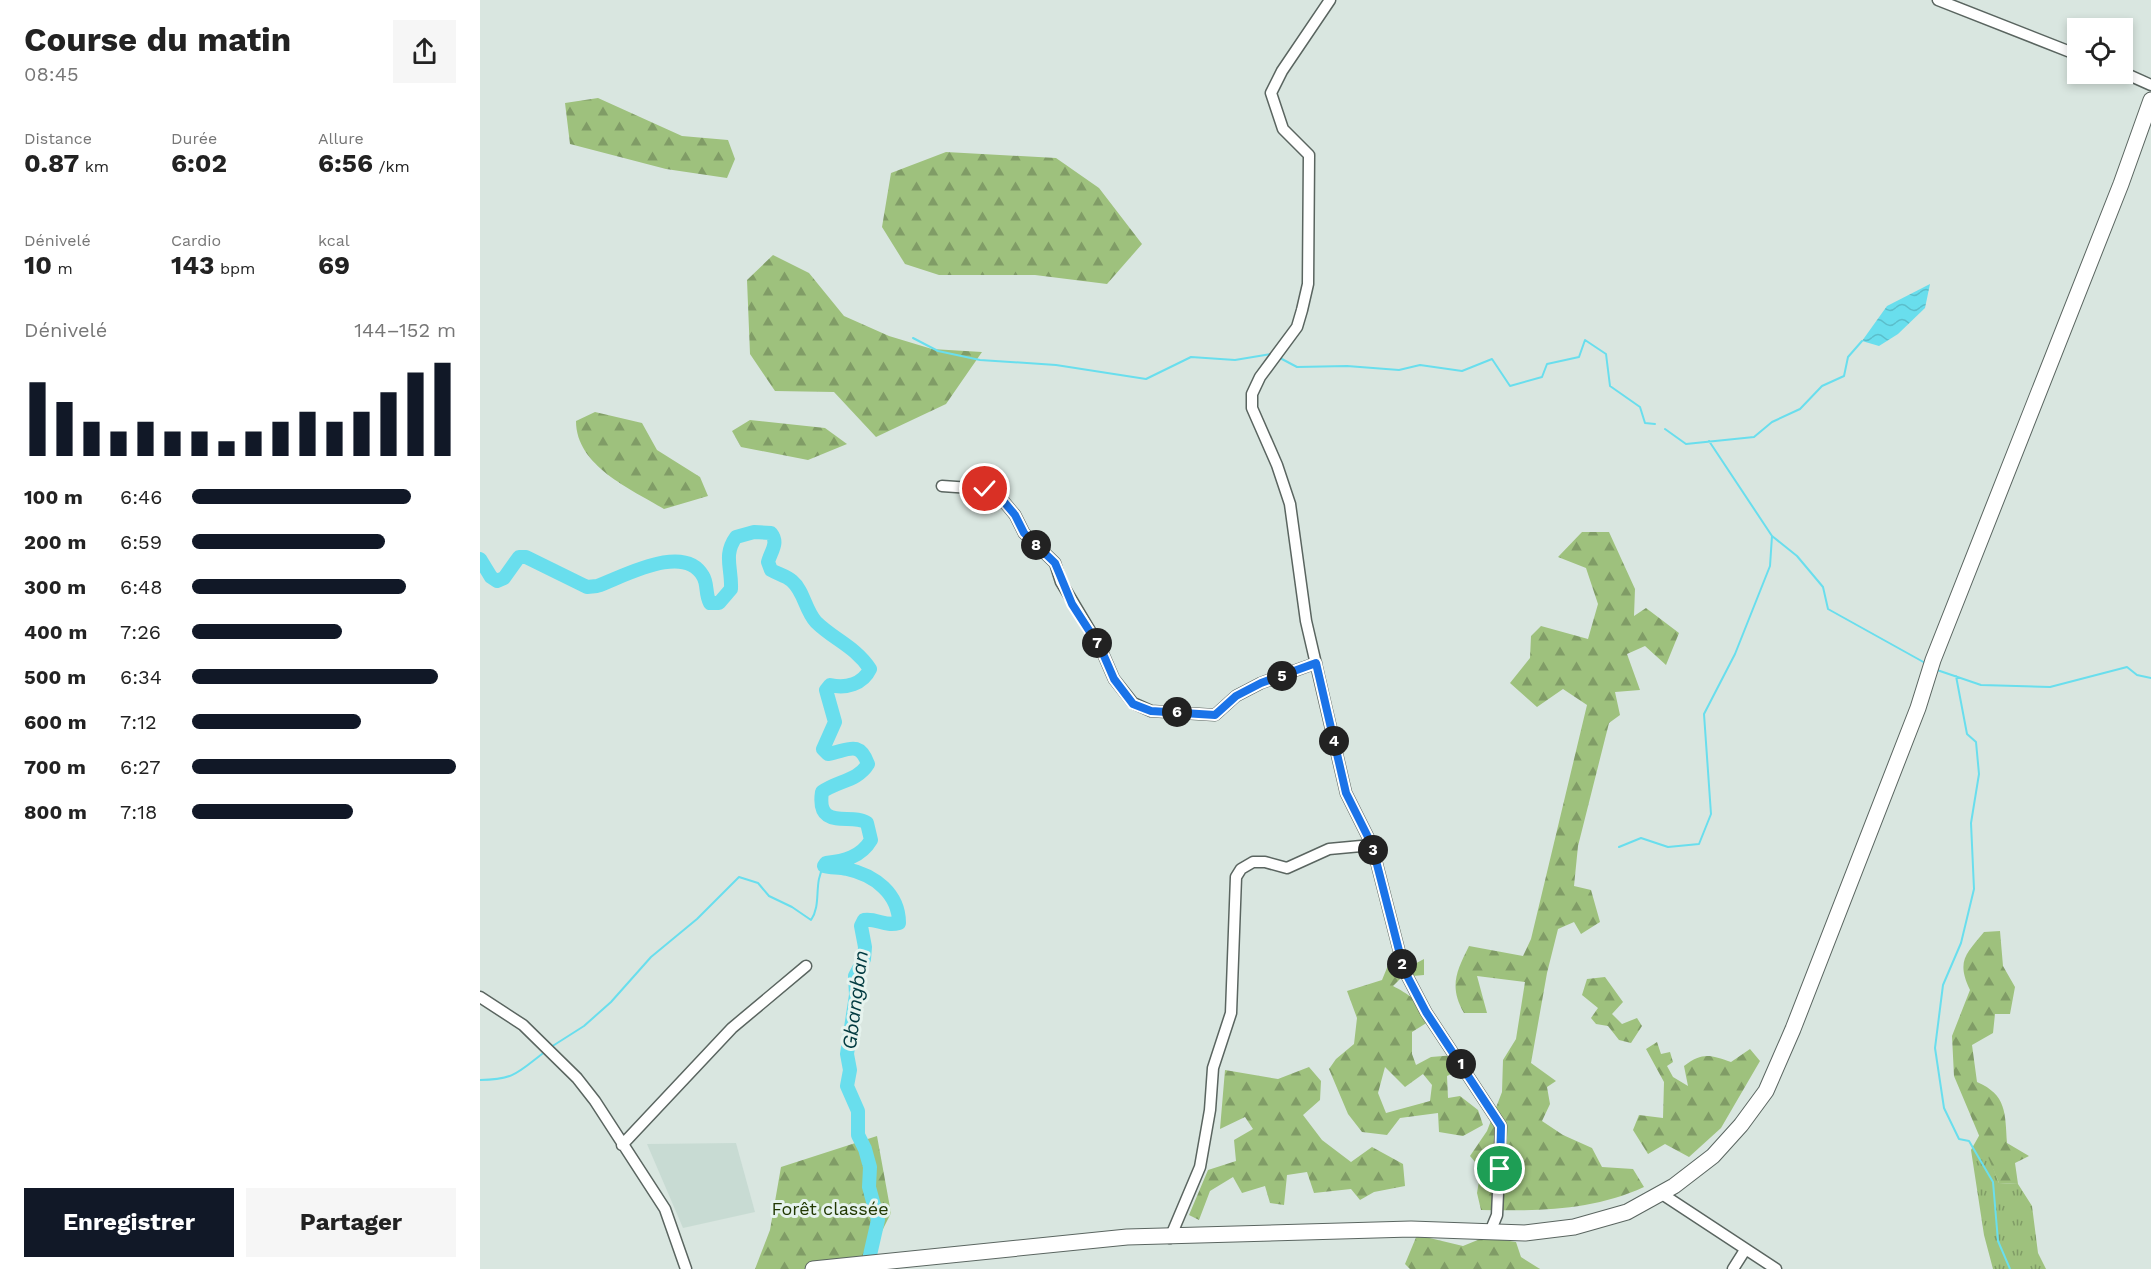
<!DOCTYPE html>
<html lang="fr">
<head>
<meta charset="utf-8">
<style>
	:root { --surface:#fff; --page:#f6f6f6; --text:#222; --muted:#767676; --accent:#111827 }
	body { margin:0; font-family:"Work Sans",sans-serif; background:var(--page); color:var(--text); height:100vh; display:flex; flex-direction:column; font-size:22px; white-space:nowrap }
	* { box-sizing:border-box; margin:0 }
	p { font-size:20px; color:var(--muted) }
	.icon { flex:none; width:33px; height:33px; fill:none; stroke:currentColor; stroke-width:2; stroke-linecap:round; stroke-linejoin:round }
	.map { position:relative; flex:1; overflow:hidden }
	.details { display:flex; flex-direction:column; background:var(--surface); width:480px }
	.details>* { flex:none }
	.controls { position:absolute; left:1587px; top:18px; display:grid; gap:12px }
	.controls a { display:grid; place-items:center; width:66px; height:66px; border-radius:0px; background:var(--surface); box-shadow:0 3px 9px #0003; font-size:30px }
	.pin { position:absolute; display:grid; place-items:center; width:51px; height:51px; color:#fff; margin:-26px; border:3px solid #fff; border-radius:50%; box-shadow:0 2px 6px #0007 }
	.km { position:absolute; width:30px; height:30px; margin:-15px; border-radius:50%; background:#222; color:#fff; font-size:16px; line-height:30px; text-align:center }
	.round { display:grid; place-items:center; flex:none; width:63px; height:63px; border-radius:0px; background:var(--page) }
	.headline { display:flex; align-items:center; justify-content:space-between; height:102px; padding:0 24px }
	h1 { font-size:33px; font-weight:700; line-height:45px }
	.stats { display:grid; grid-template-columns:repeat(3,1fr); gap:9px; height:102px; padding:6px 24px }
	.stats div { display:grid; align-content:center }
	.stats b { font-size:26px; font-weight:700 }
	.stats small { font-size:16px; font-weight:400 }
	.stats p { font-size:16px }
	.chart { height:168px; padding:12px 24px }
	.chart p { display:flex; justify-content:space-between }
	.chart svg { width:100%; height:108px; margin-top:6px; stroke:var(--accent); stroke-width:6 }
	.cta { display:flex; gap:12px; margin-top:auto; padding:12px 24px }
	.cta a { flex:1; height:69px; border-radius:0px; background:var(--accent); color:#fff; font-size:24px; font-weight:700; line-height:69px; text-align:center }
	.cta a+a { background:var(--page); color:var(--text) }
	ul { padding:0 24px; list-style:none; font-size:20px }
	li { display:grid; grid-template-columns:96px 72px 1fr; align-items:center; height:45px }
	li i { height:15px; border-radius:8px; background:var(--accent) }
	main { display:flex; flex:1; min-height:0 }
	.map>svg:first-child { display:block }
</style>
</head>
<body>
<main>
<section class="details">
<div class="headline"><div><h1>Course du matin</h1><p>08:45</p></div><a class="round"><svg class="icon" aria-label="share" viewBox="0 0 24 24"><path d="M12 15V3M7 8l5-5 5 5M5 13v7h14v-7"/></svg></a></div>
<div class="stats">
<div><p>Distance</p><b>0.87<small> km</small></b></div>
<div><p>Durée</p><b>6:02</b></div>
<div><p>Allure</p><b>6:56<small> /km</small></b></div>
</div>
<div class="stats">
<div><p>Dénivelé</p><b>10<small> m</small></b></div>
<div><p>Cardio</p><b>143<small> bpm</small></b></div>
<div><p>kcal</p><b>69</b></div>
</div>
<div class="chart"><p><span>Dénivelé</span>144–152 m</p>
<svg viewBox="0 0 160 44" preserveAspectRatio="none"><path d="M5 44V14M15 44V22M25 44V30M35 44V34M45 44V30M55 44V34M65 44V34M75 44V38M85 44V34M95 44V30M105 44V26M115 44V30M125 44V26M135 44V18M145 44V10M155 44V6"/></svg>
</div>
<ul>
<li><b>100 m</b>6:46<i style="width:83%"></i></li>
<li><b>200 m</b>6:59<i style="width:73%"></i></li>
<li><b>300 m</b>6:48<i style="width:81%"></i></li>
<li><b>400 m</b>7:26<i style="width:57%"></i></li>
<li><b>500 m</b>6:34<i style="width:93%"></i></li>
<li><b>600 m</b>7:12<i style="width:64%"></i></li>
<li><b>700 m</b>6:27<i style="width:100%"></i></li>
<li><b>800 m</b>7:18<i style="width:61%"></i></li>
</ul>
<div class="cta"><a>Enregistrer</a><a>Partager</a></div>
</section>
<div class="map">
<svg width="1671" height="1269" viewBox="0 0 1671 1269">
	<defs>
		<pattern id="grass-tufts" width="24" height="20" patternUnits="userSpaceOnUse" patternTransform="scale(1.5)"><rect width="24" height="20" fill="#9ec17d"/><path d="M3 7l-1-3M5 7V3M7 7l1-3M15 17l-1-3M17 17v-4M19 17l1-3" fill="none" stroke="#809c66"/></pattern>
		<pattern id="forest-firs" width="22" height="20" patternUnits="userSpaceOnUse" patternTransform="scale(1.5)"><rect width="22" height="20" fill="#9ec17d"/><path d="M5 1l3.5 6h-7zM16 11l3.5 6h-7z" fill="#809c66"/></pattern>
		<pattern id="water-waves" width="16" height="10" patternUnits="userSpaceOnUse" patternTransform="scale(1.5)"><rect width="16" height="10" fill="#69deed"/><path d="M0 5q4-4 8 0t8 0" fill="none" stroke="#5bbecb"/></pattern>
	</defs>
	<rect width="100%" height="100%" fill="#d9e6e0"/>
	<!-- built -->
	<path fill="#c8dbd3" d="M256,1143l19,69 -72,16 -36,-84z"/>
	<!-- grass -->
	<path fill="url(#grass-tufts)" d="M1500,1134l19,49 19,1 14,22 6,47 8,16h-53l-9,-34 -13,-85z"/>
	<!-- forest -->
	<path fill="url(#forest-firs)" fill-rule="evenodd" d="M118,98l84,38 46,4 7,19 -8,19 -61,-9 -96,-25 -5,-41z
		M466,152l110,6 43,30 43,56 -35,40 -72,-9h-96l-34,-11 -23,-37 9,-54z
		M293,255l36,18 35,43 45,20 43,13 50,3 -36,52 -70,33 -42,-45 -59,-1 -25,-37 -3,-74z
		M115,412l47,11 15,27 43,27 8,19 -44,13c-33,-20 -88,-43 -88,-88z
		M270,420l75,8 22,16 -39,16 -67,-13 -9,-16z
		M1102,532h27l26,57 -1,27 12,-8 33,25 -13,32 -21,-19 -18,8 13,36 -25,2 5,23 -11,8 -31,123 -4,40 17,4 9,32 -19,12 -7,-12 -16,7 -11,44 -16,90 25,18 -9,6 3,17 -8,17 21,14 29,13 10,19 31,2 11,18c-52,24 -107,24 -163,23l-4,-17 4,-24 -11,-13 17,-25 15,-39 1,-32 13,-21 9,-57 -48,-6 10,37h-23c-15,-26 -8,-41 5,-67l54,10 8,-17 56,-234 -24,-16 -26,18 -27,-24 20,-25 1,-22 10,-10 47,13 10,-35 -12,-36 -28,-11z
		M1520,931l3,35 12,21 -5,27h-15l-2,19 -21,12 5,37c30,13 28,31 30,61l22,13 -14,7 3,21 -19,-1 -45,-107 -2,-40 18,-46c-14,-29 -4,-36 14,-58z
		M944,959v16l-22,2 -9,9c15,8 32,18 35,36l-16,10v22l4,11 15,-8 24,-2 5,15 -13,6 1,22 12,-2 18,14 5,15 -20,11 -24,-4 -1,-19 -38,5 -13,17 -25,-3 -14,-18 -19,-45 7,-10 18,-15 3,-26 -10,-27 35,-11 7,-17 18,5zM905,1067l20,20 18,-13 9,11 -2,16 -44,12 -8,-20z
		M1125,977l18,25 -11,12 10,10 15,-6 5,8 -11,17 -12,-3 -11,-14 -12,-2 -5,-6 7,-10 -16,-13 5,-16z
		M1177,1042l4,12 9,-2 3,10 -6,4 6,11 15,9 -4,-20c19,-14 26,-11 47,-4l19,-13 10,12 -39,67 -32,29 -24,-13 -17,10 -15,-24 6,-15 24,3 1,-36 -18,-33z
		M829,1067l12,14 -1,19 -17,15 19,25 29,22 21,-15 31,17 2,22 -31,6 -14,8 -9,-11 -37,4 -7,-21 -20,3 -3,30 -14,-2 -5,-17 -23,7 -9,-16 -23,14 -11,29 -10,-5 19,-45 28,-9 -2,-21 19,-11 -8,-12 -25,12 5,-59 53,9z
		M397,1136l14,77 -28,56h-108l15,-39 11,-63z
		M937,1235l46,11 22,-9 31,5 5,15 19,12h-130l-5,-5z"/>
	<!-- water -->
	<path fill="url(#water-waves)" d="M1450,284l-5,24 -27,26 -19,12 -17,-5 25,-35z"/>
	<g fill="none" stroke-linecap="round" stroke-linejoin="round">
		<!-- stream -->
		<path stroke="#69deed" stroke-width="2" d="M433,338l25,13 42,9 76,5 90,14 45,-22 44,3 36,-6
			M800,358l17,9 50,-1 52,4 21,-5 42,6 30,-12 18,27 32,-9 5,-13 32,-7 6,-17 21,14 4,32 30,21 5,16 10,1
			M1185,429l21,15 68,-7 18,-15 28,-13 22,-23 22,-10 4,-19 14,-16
			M1229,441l63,95 25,20 26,31 5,22 99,55
			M1457,670l44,15 69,2 77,-20 10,8 14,3
			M1476,676l11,58 9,8 3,32 -8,49 3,66 -13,54 -18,42 -8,63 9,60 15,31 10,2 24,41 5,59 12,28
			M1139,847l22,-9 27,9 31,-3 12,-30 -7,-100 31,-60 35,-88 2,-30
			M71,1047l33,-21 27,-24 40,-45 46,-38 42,-42 19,6 11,13 23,11 19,13c11,-16 2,-37 13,-54
			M0,1080c36,0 39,-9 66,-29"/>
		<!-- river -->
		<path stroke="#69deed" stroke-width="14" d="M0,559l11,18 6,4 7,-3 15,-21h7l61,30 10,-1c26,-9 87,-44 106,-10 5,8 2,18 7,27h9l12,-14c1,-21 -8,-34 5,-52l18,-5 17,1c8,10 0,18 -3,29l3,8c7,4 16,6 21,11 12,10 13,29 24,41 17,17 40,25 54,47 -7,15 -24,20 -40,16l-4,5 9,32 -12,27 5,5c19,-3 31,-15 40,10 -10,17 -31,17 -46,28 -6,40 30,20 45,31l4,17c-10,17 -27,21 -45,23l-2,3c7,2 15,1 23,3 28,6 52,25 52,54 -14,4 -22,-5 -35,-3l-3,6 4,21 -1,12 -9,17 1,19 -9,59 3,16 -3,16 11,25v24l7,14 5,18 -1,20 9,33 -8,35 4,14"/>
		<defs>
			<path id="minor" d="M850,0l-48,71 -11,22 12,36 26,26 -1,129 -6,26 -5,17 -37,50 -8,17v14l25,57 13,39 16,117 40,172 26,52 32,125 22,42 75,114 -4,89 -7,17
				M1458,0l140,55
				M1642,72l29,13
				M462,486l43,3 15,8 15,18 9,18 31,30 6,19 40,67 13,30 19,24 18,8 64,4 21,-19 25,-13 55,-20
				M0,997l43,28 54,53 18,23 70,108 21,60
				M142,1145l110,-117 74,-62
				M1182,1194l114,75
				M690,1238l30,-71 10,-57 3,-42 18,-55 5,-136 5,-8 12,-7h12l22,6 42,-19 43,-4
				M1253,1269l12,-19"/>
			<path id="highway" d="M333,1269l314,-32 284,-8 114,4 49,-6 53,-15 47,-26 39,-30 28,-31 25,-34 27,-62 125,-321 15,-48 188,-476 30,-84"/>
		</defs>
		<!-- minor casing -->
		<use href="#minor" stroke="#5a6560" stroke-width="13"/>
		<!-- highway casing -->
		<use href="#highway" stroke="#5a6560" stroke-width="17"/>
		<!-- minor -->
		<use href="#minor" stroke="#fff" stroke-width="10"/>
		<!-- highway -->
		<use href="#highway" stroke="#fff" stroke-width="15"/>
	</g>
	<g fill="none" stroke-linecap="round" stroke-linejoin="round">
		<defs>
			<path id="route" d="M505,489l15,8 15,18 9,18 31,30 17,41 29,45 13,30 19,25 18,7 64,4 21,-19 25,-13 55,-20 30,130 26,52 32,125 22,42 75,114 -1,43"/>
		</defs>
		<!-- route casing -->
		<use href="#route" stroke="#fff" stroke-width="12"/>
		<!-- route -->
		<use href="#route" stroke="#1a73e8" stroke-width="8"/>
	</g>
	<g text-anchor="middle" stroke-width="6" stroke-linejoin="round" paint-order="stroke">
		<!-- park labels -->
		<g font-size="18" fill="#223903" stroke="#e6f3ee">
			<text x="350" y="1215">Forêt classée</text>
		</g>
		<!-- water labels -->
		<g font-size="20" font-style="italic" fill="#003a40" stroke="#e6f3ee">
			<text transform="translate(375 1000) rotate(-83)" y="7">Gbangban</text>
		</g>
	</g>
</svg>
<div class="controls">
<a><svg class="icon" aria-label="locate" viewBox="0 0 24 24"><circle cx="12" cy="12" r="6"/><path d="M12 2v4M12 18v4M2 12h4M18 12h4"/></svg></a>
</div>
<div class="pin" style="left:1020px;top:1169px;background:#1e9e55"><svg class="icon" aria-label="arrive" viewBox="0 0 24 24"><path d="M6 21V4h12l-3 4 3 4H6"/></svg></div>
<div class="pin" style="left:505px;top:489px;background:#d93025"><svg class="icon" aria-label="check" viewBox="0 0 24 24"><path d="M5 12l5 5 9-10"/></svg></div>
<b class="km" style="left:981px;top:1064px">1</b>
<b class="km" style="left:922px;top:964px">2</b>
<b class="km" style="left:893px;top:850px">3</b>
<b class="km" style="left:854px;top:741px">4</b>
<b class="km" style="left:802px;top:676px">5</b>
<b class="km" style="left:697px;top:712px">6</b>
<b class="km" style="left:617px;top:643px">7</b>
<b class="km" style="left:556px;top:545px">8</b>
</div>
</main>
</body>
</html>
